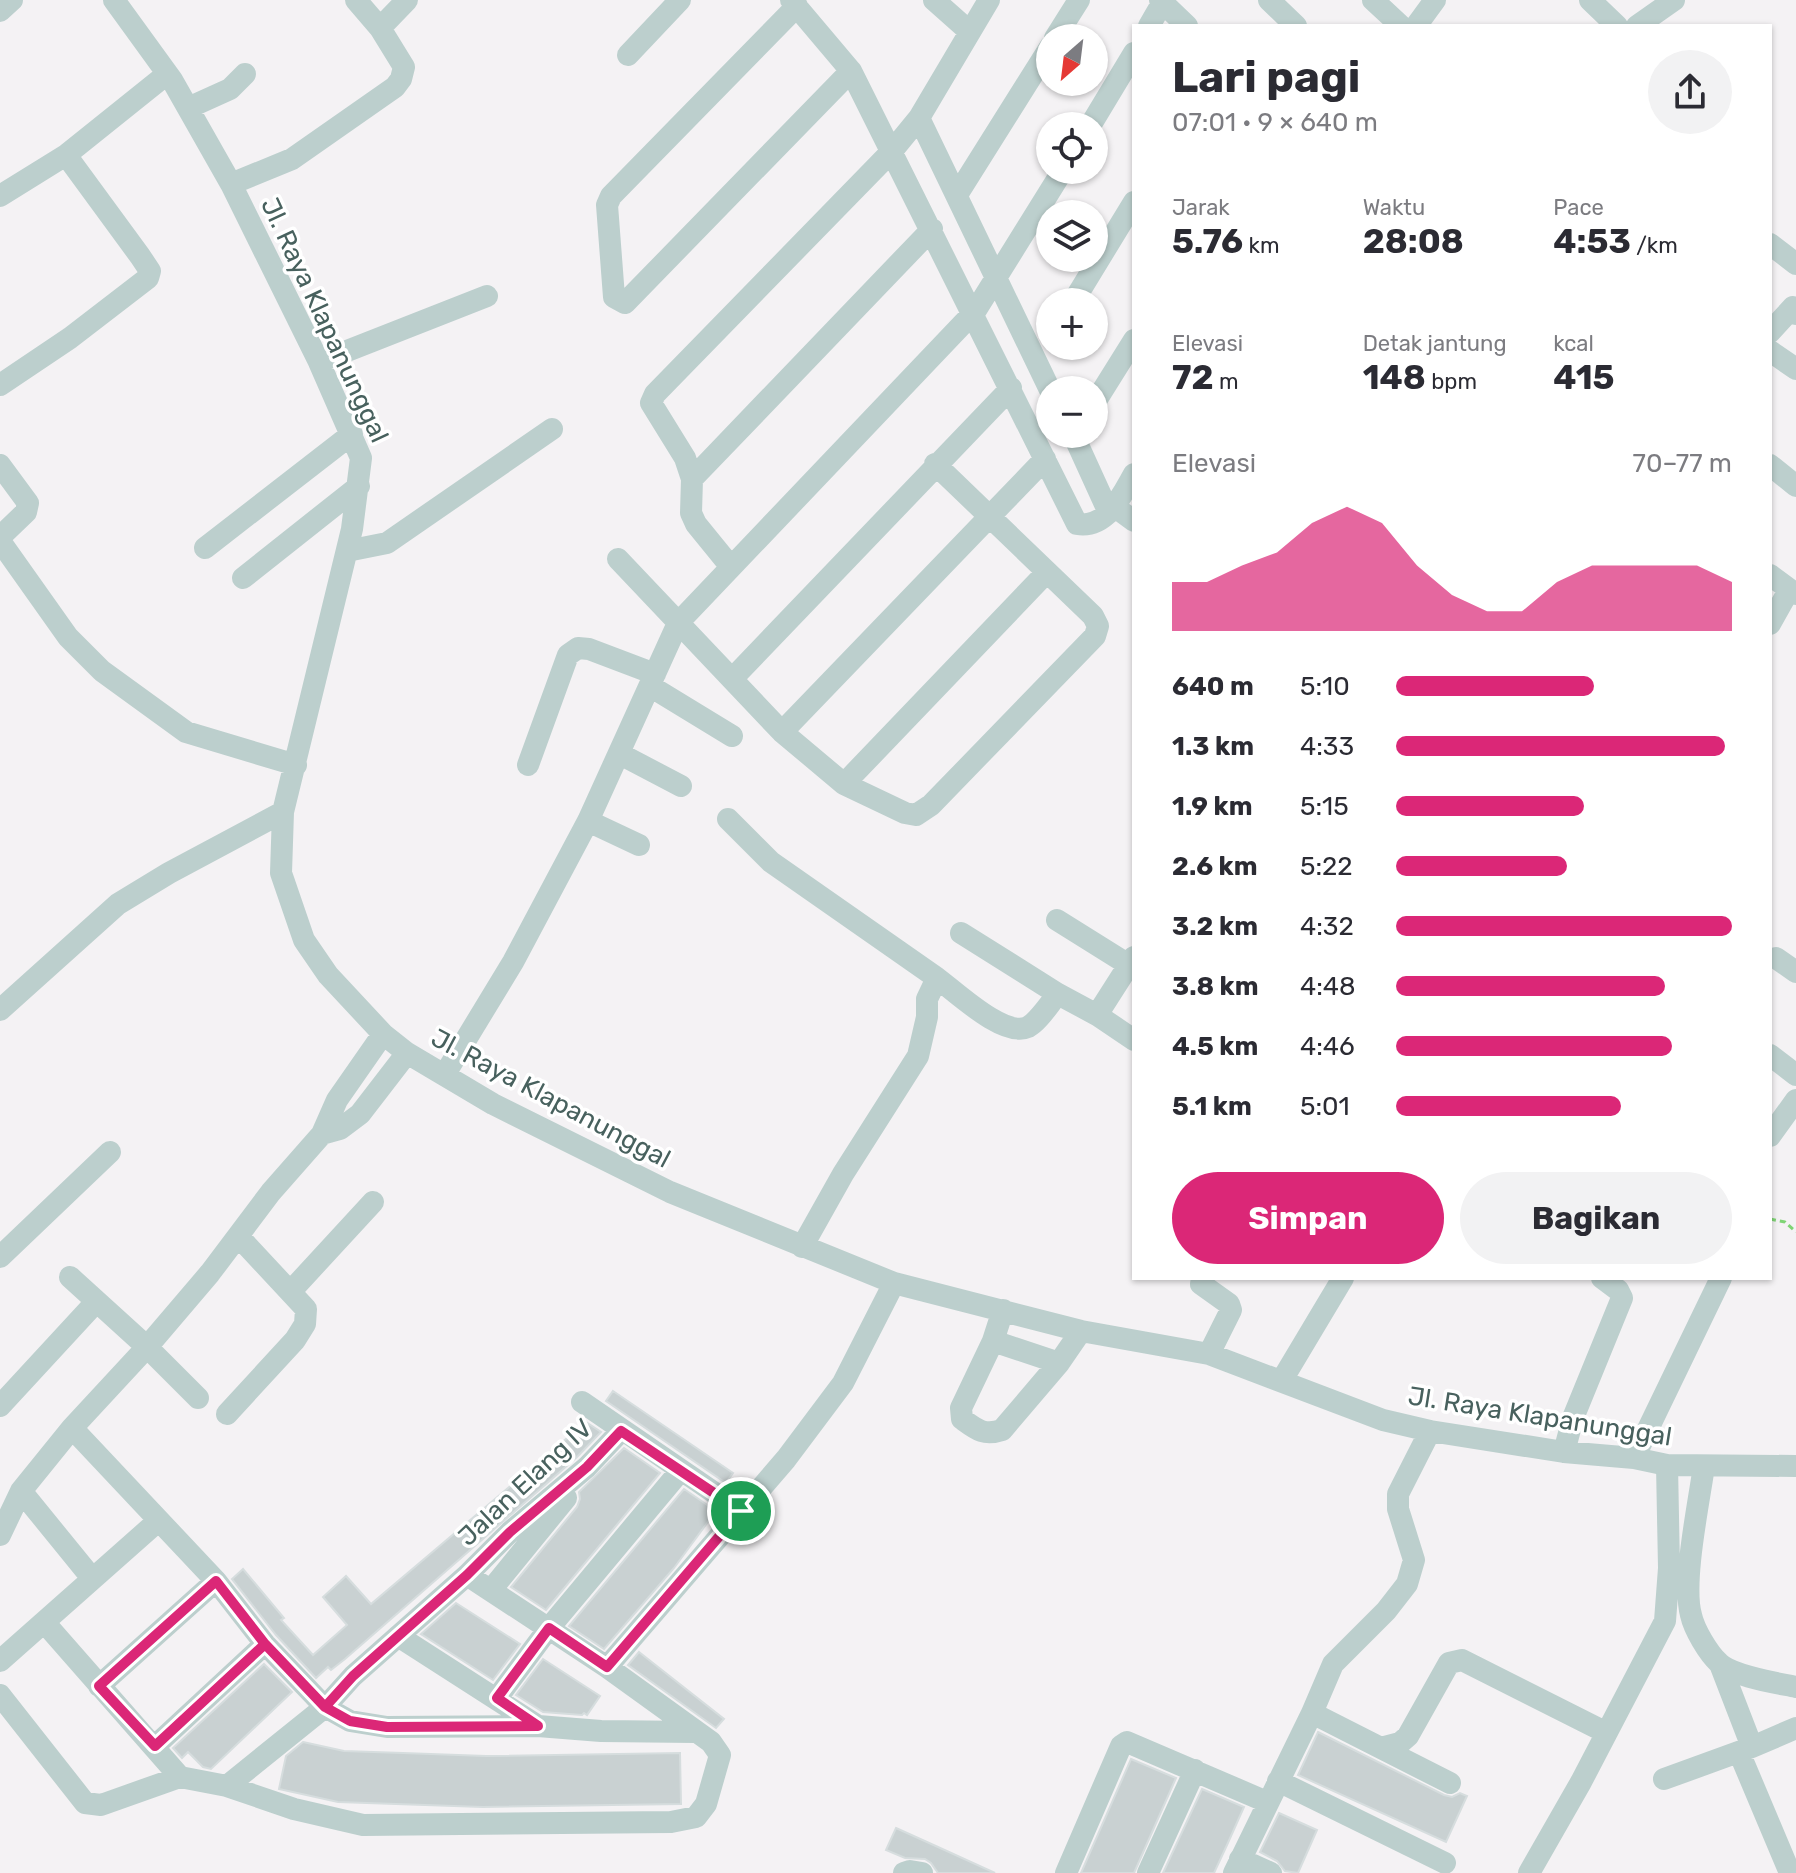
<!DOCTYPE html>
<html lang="id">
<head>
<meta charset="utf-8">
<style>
	:root { --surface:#fff; --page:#f2f2f3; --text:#2b2b33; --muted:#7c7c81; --accent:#db2777 }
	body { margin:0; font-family:Rubik,sans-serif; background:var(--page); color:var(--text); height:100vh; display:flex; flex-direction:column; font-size:30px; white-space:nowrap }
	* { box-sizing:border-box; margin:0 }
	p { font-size:26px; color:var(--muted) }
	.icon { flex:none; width:44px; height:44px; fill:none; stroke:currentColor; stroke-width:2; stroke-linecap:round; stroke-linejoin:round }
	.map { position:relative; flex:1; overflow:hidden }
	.details { position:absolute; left:1132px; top:24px; width:640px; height:1256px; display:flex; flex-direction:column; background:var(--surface); border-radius:0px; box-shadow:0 2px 6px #0004 }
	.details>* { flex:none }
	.needle { width:52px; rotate:208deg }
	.controls { position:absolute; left:1036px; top:24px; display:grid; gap:16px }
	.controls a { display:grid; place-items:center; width:72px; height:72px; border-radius:50%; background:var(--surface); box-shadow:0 2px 6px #0004; font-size:40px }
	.pin { position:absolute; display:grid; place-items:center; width:68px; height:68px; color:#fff; margin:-34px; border:4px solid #fff; border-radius:50%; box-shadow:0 2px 8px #0007 }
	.round { display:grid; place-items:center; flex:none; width:84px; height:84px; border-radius:42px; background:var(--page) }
	.overview { display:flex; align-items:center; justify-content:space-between; height:136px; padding:0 40px }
	h1 { font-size:44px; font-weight:700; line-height:60px }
	.stats { display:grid; grid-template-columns:repeat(3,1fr); gap:12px; height:136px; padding:8px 40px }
	.stats div { display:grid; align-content:center }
	.stats b { font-size:34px; font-weight:700 }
	.stats small { font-size:22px; font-weight:400 }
	.stats p { font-size:22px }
	.chart { height:224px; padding:16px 40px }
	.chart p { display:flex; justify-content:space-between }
	.chart svg { width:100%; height:144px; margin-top:8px; fill:var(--accent); opacity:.7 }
	.primary-button { display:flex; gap:16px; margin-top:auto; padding:16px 40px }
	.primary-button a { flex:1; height:92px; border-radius:48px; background:var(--accent); color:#fff; font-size:32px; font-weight:700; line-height:92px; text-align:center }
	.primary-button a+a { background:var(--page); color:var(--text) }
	ul { padding:0 40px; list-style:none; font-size:26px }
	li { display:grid; grid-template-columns:128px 96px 1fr; align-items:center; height:60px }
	li i { height:20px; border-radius:10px; background:var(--accent) }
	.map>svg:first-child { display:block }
</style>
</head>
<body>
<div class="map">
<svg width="1796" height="1873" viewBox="0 0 1796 1873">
	<rect width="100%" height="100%" fill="#f4f2f4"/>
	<!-- building -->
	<path fill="#c9d1d2" stroke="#d6ddde" stroke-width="2" d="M613,1391l120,82 -7,10 -120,-82z
		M586,1422l15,10 -24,25 -232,202 -14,11 -3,-3 -12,11 -40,-43 -44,-56 11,-10 41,49 -3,2 32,35 34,-30 -24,-28 23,-21 25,28z
		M624,1448l36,25 -114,137 -35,-23 66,-80 3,-8 -1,-7z
		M684,1489l32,22 -42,57 -70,81 -35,-23z
		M456,1603l64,41 -27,36 -72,-46z
		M639,1652l85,67 -8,9 -88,-63z
		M543,1659l57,37 -13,19 -3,-2 -2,2 -39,-3 -27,-17z
		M264,1664l28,28 -81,77 -8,-2 -15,-15 -6,6 -9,-10z
		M1318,1732l126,63 8,2 8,-4 7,3 -21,46 -148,-67z
		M303,1742l41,9 59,2 83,3 194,-3 1,51 -198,3 -145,-5 -59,-13 7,-33z
		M1131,1759l45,19 -42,95h-53z
		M1202,1789l42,18 -17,38 -13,28h-51z
		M1279,1813l38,17 -19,43 -13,-2 -8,-10 -17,-9z
		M896,1828l42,19 57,26h-57l-7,-10 -6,-4 -20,-1 -19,-8z"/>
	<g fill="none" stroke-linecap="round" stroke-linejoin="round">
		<!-- path -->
		<path stroke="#7fd475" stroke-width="3" stroke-dasharray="6 4" stroke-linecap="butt" d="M1770,1219l15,3 11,10"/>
		<!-- minor -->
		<path stroke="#bccfcd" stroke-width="22" d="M114,0l58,80 59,104 88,178 42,96 -9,71 -69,283 -2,61 23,67 24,35 55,59 24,19 86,51 177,88 224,91 187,48 128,23 174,66 47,11 134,21 70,6 33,7 129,1
			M356,0l24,28
			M791,0l60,71 226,453c30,5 45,-29 57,-50
			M934,0l36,32
			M1160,0l27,26
			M1269,0l27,26
			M1373,0l28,26
			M1590,0l27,26
			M797,6l-186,190 -4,9 7,92 11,6 226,-232
			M0,11l12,-11
			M1149,26l15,-26
			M1416,26l19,-26
			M1637,26l37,-26
			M1055,38l24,-38
			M628,55l52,-55
			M188,108l42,-19 15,-15
			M919,118l131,272
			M1090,126l44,-73
			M231,184l61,-25 103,-72 6,-8 3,-12 -24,-39 27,-28
			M957,195l93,-148
			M0,196l66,-41 101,-81
			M1770,244l26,20
			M1073,302l61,-100
			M1770,332l23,-25 3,7
			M1770,351l26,18
			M319,362l168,-66
			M0,385l70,-47 78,-60 2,-7 -10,-15 -74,-101
			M1094,404l40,-64
			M1073,434l36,79
			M0,465l28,38 -2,9 -26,25
			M1770,465l26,21
			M692,479l240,-250
			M1115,507l19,14
			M0,541l68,96 34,34 84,61 110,33
			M205,548l147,-114
			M347,551l40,-8 165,-114
			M618,559l164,173 62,52 61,29 11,2 15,-10 164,-169 3,-10 -5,-10 -158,-152
			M731,567l-35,-43 -5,-11 1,-34 -7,-21 -34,-55 4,-9 237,-243 27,-33 70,-118
			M1770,575l26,19
			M243,578l116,-92
			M1770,624l19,-34
			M732,679l279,-291
			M650,686l82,50
			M782,732l263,-273
			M620,754l61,32
			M528,765l40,-110 10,-7 11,1 66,25
			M844,784l203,-212
			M728,819l43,43 166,116
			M588,821l51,24
			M1057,920l72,45
			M961,933l97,61 39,21 37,25
			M1776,958l20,14
			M0,1010l118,-106 51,-31 114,-61
			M1097,1015l37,-58
			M1770,1055l26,20
			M445,1074l68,-112 75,-141 90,-198 298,-313 87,-140
			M322,1134l18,-5 20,-15 47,-61
			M1770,1136l26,-36
			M802,1247l41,-73 75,-118 9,-39v-18l10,-21c19,14 67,60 91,49 11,-6 21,-23 30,-33
			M0,1257l110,-105
			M70,1277l77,70 51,51
			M1202,1278l-1,6 28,20 2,6 -22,44
			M291,1291l82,-89
			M1003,1310l-10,31 -32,67 1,11c15,11 22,17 40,11l57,-67 22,-32
			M993,1341l66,22
			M1282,1380l61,-102
			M582,1402l159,109
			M0,1406l96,-104
			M227,1414l68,-74 10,-16 1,-15 -67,-72
			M72,1428l144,153 49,63 60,63 25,14 37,6 151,-1 63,5 94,1
			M1564,1452l9,-34 49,-120 -4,-8 -16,-12
			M1634,1458l87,-180
			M1704,1466c-5,36 -22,116 -13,149 3,14 17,38 28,48 13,13 58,20 77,24
			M21,1491l70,86
			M0,1535l21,-44 51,-63 75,-81 63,-74 61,-81 51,-58 15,-34 46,-66
			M491,1590l75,-92
			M44,1622l136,155
			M398,1636l140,90
			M0,1661l158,-140
			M1720,1664l32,83
			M607,1667l179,-208 57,-76 51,-100
			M99,1686l117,-105
			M0,1695l85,108 16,2 79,-28 47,9 67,23 69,16 308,-3 25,-5 10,-13 14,-49 -9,-13 -104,-75 -140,-92
			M497,1698l52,-70 132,-158
			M1312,1713l138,70
			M155,1746l110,-102
			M1381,1748l19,-5 8,-7 41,-73 13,-3 143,72
			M1739,1752l51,121
			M1664,1779l88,-32 44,-19
			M1278,1781l167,82
			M227,1786l98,-79 28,-31 114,-101 43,-43 77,-65 34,-36
			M1240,1859l31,14
			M904,1873l6,-2 12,2
			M1066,1873l55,-127 6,-4 140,60
			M1148,1873l47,-103
			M1234,1873l78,-160 21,-49 53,-53 21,-27 7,-24 -16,-51v-15l32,-63
			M1529,1873l52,-91 84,-161 4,-53 -2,-103"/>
	</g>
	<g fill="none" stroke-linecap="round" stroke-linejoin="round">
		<defs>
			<path id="route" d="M741,1511l-120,-80 -34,36 -77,65 -43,43 -114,101 -28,31 -60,-63 -110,102 -56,-60 117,-105 49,63 60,63 25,14 37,6 151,-1 -41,-28 52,-70 58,39 134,-156"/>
		</defs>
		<!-- route casing -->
		<use href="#route" stroke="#fff" stroke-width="16"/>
		<!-- route -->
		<use href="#route" stroke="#db2777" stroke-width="10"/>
	</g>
	<g text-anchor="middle" stroke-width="7" stroke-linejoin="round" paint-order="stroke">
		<!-- street labels -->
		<g font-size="26" fill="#48615e" stroke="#fff">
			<text transform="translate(325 320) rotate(65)" y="9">Jl. Raya Klapanunggal</text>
			<text transform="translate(551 1098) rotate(28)" y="9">Jl. Raya Klapanunggal</text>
			<text transform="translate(1540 1416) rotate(9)" y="9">Jl. Raya Klapanunggal</text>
			<text transform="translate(525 1482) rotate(-43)" y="9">Jalan Elang IV</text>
		</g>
	</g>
</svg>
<div class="controls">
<a><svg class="needle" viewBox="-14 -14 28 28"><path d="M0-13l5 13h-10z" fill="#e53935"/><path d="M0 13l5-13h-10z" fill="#7c7c81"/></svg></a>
<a><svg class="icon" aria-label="locate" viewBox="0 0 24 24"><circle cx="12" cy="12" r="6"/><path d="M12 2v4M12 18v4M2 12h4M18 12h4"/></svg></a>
<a><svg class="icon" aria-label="layers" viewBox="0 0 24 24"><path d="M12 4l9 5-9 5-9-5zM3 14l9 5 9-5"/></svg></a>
<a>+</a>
<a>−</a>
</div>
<div class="pin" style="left:741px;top:1511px;background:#1e9e55"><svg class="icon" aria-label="arrive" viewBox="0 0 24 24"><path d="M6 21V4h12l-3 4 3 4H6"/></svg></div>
<section class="details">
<div class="overview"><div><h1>Lari pagi</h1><p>07:01 · 9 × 640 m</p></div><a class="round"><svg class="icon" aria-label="share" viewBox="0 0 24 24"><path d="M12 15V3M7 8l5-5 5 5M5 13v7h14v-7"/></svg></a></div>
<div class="stats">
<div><p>Jarak</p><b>5.76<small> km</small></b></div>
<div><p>Waktu</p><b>28:08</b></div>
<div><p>Pace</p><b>4:53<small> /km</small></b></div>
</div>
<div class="stats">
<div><p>Elevasi</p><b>72<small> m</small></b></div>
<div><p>Detak jantung</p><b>148<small> bpm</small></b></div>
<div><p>kcal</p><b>415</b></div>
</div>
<div class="chart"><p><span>Elevasi</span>70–77 m</p>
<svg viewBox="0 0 160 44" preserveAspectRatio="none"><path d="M0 44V29L10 29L20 24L30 20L40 11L50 6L60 11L70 24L80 33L90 38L100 38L110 29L120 24L130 24L140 24L150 24L160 29V44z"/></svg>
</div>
<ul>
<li><b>640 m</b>5:10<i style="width:59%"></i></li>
<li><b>1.3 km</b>4:33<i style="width:98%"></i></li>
<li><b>1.9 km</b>5:15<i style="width:56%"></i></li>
<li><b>2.6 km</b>5:22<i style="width:51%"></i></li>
<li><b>3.2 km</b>4:32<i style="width:100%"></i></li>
<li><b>3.8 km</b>4:48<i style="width:80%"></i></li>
<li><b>4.5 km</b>4:46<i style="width:82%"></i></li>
<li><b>5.1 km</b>5:01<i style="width:67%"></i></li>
</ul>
<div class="primary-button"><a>Simpan</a><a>Bagikan</a></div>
</section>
</div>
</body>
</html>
